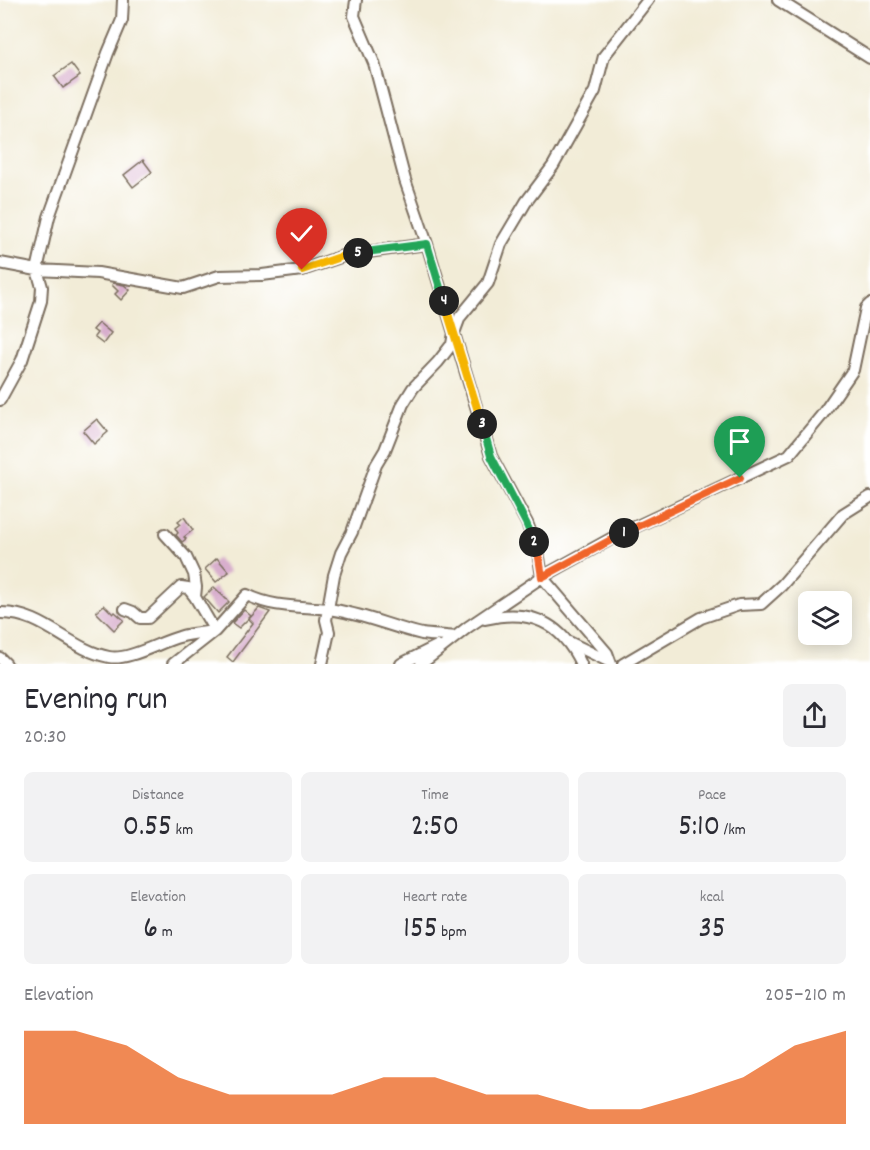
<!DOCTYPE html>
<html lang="en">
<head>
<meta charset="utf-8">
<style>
	:root { --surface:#fff; --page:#f2f2f3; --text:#2b2b33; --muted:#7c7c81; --accent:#ea580c }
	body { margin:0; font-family:Dekko,sans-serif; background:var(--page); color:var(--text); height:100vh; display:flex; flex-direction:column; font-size:22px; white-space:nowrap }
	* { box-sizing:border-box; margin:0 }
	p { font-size:20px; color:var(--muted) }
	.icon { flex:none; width:33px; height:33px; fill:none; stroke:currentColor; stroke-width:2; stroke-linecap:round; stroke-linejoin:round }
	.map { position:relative; height:664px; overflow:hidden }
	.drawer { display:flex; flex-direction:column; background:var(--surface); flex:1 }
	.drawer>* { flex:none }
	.fabs { position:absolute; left:798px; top:591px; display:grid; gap:12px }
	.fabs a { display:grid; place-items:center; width:54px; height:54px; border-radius:9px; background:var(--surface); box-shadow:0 3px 15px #0003; font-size:30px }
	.pin { position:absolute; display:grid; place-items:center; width:51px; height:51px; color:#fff; margin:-62px -26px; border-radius:50% 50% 50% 0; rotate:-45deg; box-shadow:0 0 6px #0007 }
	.pin .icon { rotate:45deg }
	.km { position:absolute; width:30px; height:30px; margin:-15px; border-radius:50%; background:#222; color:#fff; font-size:16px; line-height:30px; text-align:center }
	.round { display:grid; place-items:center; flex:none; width:63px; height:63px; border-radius:9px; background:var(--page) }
	.head { display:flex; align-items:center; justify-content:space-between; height:102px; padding:0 24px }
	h1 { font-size:33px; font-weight:600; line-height:45px }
	.metrics { display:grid; grid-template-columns:repeat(3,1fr); gap:9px; height:102px; padding:6px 24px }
	.metrics div { display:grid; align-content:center; border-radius:9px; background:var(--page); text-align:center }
	.metrics b { font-size:30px; font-weight:600 }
	.metrics small { font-size:16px; font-weight:400 }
	.metrics p { font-size:16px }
	.chart { height:168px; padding:12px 24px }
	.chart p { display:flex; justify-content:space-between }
	.chart svg { width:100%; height:108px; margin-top:6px; fill:var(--accent); opacity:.7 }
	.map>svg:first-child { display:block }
</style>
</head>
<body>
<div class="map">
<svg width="870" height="664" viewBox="0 0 870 664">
	<rect width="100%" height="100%" fill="#fff"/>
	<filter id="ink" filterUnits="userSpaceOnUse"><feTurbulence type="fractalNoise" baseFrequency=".0167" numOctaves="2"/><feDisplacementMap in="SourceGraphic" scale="12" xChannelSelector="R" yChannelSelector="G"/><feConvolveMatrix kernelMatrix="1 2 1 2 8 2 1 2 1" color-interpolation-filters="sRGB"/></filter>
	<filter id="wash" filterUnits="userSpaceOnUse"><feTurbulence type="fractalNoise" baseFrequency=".008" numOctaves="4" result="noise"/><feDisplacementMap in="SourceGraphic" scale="24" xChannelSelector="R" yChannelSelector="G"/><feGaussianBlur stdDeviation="1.35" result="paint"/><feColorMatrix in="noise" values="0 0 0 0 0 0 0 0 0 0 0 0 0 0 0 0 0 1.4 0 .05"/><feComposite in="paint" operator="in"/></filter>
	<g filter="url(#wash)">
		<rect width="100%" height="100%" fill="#f2ecd7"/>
		<g id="blocks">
			<!-- building -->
			<path fill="#d8aecd" d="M71,64l9,12 -17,12 -9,-12z
				M143,160l9,12 -19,15 -9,-12z
				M113,283l11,2 6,5 -9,10 -6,-6 3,-3 -6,-6z
				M99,323l12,10 -8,11 -9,-7 3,-4 -4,-3z
				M97,419l11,13 -14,12 -11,-13z
				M184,517l9,13 -9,7 2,2 -4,3 -6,-7 2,-2 -3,-5 5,-4 -2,-2z
				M217,558l12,14 -13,10 -11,-13z
				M214,587l15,15 -11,11 -14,-16z
				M104,605l9,9 2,-2 9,8 -10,10 -18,-18z
				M259,608l11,4 -37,50 -6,-5 26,-34 -4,-4z
				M244,610l7,6 -12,12 -7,-5z"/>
		</g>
	</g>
	<g filter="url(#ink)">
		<use href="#blocks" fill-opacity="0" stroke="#7b6e5f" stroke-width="1.5"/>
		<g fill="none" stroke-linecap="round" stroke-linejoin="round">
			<defs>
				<path id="street" d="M356,0l-2,16 20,47 31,117 22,64 64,212 36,67 11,28 4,26 65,76 4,11
					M778,0l92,58
					M0,263l37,7 61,3 85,15 36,-12 43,-1 40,-5 44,-15 81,-11
					M0,400l22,-40 19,-59 1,-14 -5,-17 12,-53 59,-164 14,-33 1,-20
					M125,609l8,3 7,6h8l33,-31 7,1 7,9
					M0,613c44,-1 68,36 109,44 19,4 51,-15 70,-20 12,-4 24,-4 36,-6l-20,-34 1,-10 -2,-13 -8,-17 -21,-23
					M485,619c45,-11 76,3 96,45
					M569,642l41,20
					M0,658l6,6
					M173,664l42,-33 32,-36c26,13 54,11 81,14 33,4 63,18 94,25 11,2 22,1 32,3
					M322,664l7,-32 -3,-12 8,-45 7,-22 11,-21 24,-67 9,-15 18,-46 10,-16 25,-26 14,-18 2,-11 6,-16 28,-34 13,-39 25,-42 27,-36 42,-75 9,-35 44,-56
					M401,664l36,-18
					M421,664l47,-37 74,-50 76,-42 171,-80 33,-40 31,-45 13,-62 4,-4
					M623,664l78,-46 38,-13 22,-1 21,-19 61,-71 27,-17"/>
			</defs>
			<!-- street casing -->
			<use href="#street" stroke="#7b6e5f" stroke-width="14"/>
			<!-- street -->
			<use href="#street" stroke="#fff" stroke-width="10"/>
		</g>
	</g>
	<g fill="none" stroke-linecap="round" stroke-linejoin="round" filter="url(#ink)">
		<defs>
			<path id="split-1" d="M624,533l116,-55"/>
			<path id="split-2" d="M534,542l4,9 4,26 82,-44"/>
			<path id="split-3" d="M482,424l9,32 35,67 8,19"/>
			<path id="split-4" d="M444,301l38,123"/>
			<path id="split-5" d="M358,253l69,-9 17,57"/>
			<path id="split-6" d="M302,270l44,-15 12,-2"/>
		</defs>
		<!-- split-1 casing -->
		<use href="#split-1" stroke="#fff" stroke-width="12"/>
		<!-- split-2 casing -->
		<use href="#split-2" stroke="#fff" stroke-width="12"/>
		<!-- split-3 casing -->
		<use href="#split-3" stroke="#fff" stroke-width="12"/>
		<!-- split-4 casing -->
		<use href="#split-4" stroke="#fff" stroke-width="12"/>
		<!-- split-5 casing -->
		<use href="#split-5" stroke="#fff" stroke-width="12"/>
		<!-- split-6 casing -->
		<use href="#split-6" stroke="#fff" stroke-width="12"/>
		<!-- split-1 -->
		<use href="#split-1" stroke="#f0652b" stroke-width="8"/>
		<!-- split-2 -->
		<use href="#split-2" stroke="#f0652b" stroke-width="8"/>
		<!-- split-3 -->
		<use href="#split-3" stroke="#22a559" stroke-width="8"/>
		<!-- split-4 -->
		<use href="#split-4" stroke="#f5b400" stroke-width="8"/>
		<!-- split-5 -->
		<use href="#split-5" stroke="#22a559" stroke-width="8"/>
		<!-- split-6 -->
		<use href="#split-6" stroke="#f5b400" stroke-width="8"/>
	</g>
</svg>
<div class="fabs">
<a><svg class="icon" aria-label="layers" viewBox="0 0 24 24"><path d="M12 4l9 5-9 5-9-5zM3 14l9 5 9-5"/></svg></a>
</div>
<div class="pin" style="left:740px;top:478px;background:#1e9e55"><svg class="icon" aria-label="arrive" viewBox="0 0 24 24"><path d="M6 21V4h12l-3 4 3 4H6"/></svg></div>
<div class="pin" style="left:302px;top:270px;background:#d93025"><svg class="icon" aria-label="check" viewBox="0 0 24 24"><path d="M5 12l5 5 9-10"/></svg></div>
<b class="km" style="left:624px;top:533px">1</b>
<b class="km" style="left:534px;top:542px">2</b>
<b class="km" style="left:482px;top:424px">3</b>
<b class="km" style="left:444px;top:301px">4</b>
<b class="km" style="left:358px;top:253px">5</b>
</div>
<section class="drawer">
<div class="head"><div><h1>Evening run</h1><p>20:30</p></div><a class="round"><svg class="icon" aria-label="share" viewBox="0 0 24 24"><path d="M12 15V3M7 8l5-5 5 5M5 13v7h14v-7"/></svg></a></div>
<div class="metrics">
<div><p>Distance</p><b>0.55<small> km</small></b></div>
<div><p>Time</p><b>2:50</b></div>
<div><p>Pace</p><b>5:10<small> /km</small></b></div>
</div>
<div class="metrics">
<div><p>Elevation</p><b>6<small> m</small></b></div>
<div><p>Heart rate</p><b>155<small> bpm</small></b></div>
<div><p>kcal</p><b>35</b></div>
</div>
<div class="chart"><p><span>Elevation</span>205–210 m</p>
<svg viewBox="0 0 160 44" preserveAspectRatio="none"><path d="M0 44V6L10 6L20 12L30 25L40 32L50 32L60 32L70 25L80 25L90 32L100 32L110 38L120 38L130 32L140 25L150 12L160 6V44z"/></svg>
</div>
</section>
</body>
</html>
